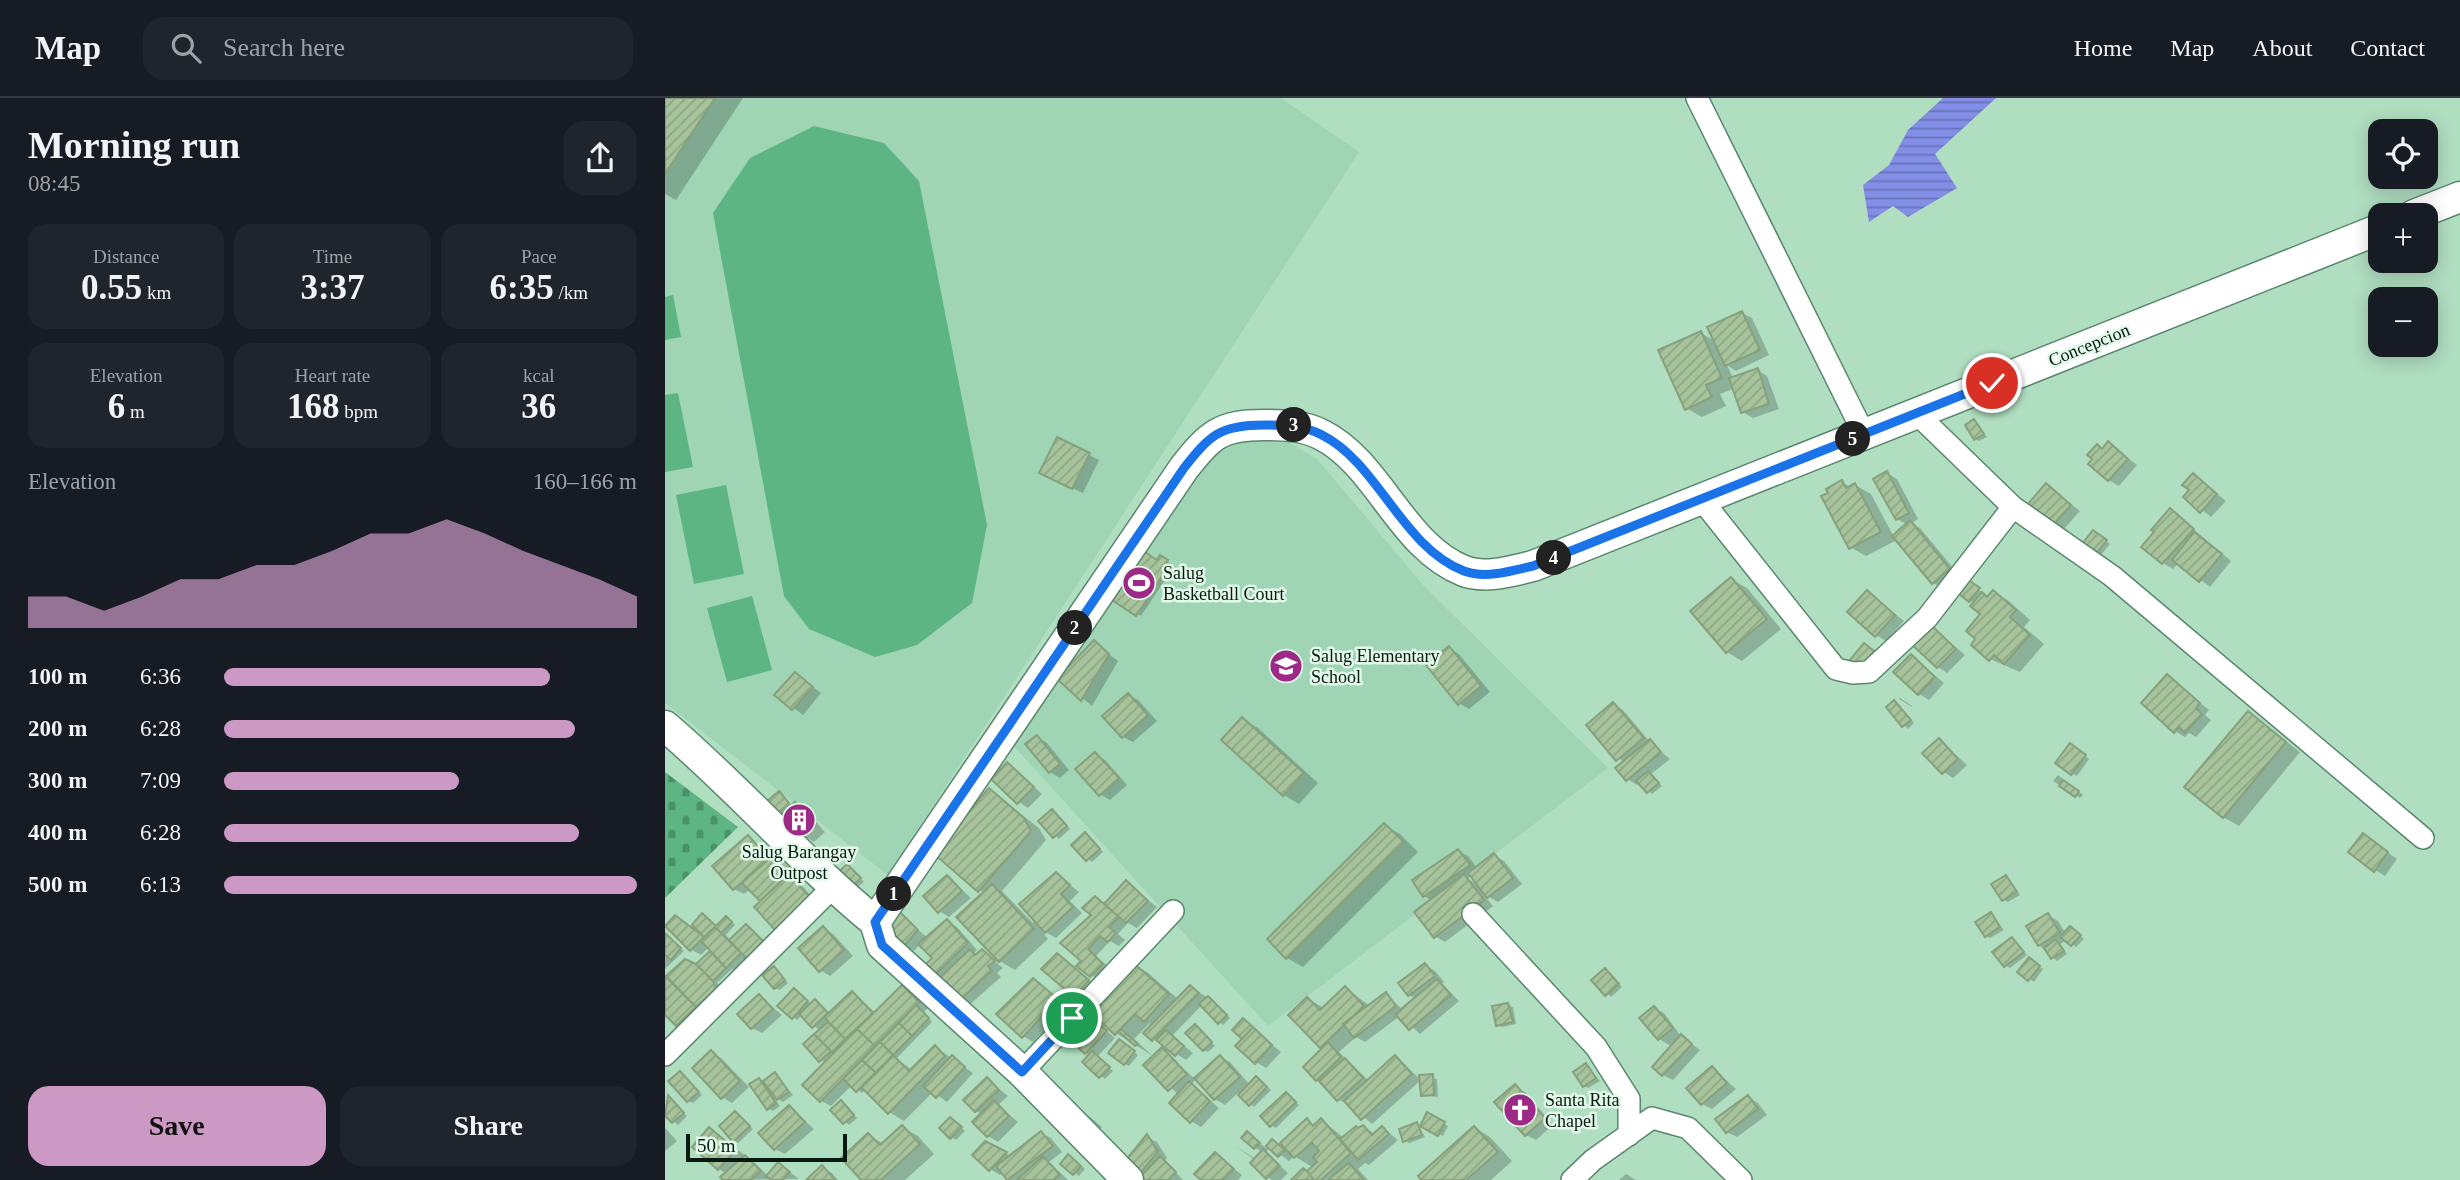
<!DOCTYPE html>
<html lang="en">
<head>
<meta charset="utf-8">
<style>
	:root { --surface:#171b24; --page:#20242c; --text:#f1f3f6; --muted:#9ea1a6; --line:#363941; --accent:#cb99c4 }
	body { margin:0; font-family:"Times New Roman",serif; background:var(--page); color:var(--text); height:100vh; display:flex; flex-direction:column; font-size:26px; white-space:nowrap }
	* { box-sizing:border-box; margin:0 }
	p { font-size:23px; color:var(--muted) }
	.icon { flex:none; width:38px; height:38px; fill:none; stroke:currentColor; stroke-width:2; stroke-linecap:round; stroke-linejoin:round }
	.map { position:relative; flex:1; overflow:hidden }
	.panel { display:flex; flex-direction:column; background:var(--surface); width:665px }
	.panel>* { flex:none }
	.controls { position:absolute; left:1703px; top:21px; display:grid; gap:14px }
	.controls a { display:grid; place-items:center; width:70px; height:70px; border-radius:14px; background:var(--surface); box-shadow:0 4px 18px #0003; font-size:35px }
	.scale { position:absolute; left:21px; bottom:18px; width:161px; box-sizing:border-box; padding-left:7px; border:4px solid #081a10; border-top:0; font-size:19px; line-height:24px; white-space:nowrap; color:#081a10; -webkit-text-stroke:5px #e2f9ea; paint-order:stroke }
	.pin { position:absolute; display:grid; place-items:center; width:60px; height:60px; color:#fff; margin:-30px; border:4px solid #fff; border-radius:50%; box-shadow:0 2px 7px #0007 }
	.km { position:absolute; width:35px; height:35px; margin:-18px; border-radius:50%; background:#222; color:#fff; font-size:19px; line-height:35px; text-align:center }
	.round { display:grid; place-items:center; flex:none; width:74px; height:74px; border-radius:21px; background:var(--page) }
	.summary { display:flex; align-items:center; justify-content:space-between; height:119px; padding:0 28px }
	h1 { font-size:38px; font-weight:700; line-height:52px }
	.stats { display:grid; grid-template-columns:repeat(3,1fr); gap:10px; height:119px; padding:7px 28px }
	.stats div { display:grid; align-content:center; border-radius:18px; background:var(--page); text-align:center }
	.stats b { font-size:35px; font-weight:700 }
	.stats small { font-size:19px; font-weight:400 }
	.stats p { font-size:19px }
	.chart { height:196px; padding:14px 28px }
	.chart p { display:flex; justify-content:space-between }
	.chart svg { width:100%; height:126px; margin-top:7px; fill:var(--accent); opacity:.7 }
	.button { display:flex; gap:14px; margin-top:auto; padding:14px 28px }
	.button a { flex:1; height:80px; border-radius:21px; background:var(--accent); color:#111; font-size:28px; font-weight:700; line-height:80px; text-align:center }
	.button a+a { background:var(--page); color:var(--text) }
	ul { padding:0 28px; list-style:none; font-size:23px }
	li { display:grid; grid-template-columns:112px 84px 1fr; align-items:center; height:52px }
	li i { height:18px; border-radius:9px; background:var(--accent) }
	header { display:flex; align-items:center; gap:42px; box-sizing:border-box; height:98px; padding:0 35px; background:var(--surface); border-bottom:2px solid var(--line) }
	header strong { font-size:33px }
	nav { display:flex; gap:38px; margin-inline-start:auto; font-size:24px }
	.search { width:490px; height:63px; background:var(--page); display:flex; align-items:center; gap:18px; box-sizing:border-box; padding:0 24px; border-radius:21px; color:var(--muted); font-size:26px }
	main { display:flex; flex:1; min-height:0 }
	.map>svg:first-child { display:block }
</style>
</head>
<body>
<header>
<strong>Map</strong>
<div class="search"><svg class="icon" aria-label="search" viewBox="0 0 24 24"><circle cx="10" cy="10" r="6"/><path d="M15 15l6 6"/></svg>Search here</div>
<nav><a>Home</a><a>Map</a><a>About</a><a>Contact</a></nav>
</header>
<main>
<section class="panel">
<div class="summary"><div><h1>Morning run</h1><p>08:45</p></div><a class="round"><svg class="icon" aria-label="share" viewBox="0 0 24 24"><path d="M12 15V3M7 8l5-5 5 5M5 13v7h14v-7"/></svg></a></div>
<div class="stats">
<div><p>Distance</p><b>0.55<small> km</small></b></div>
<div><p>Time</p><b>3:37</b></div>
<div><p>Pace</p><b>6:35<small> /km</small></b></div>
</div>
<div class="stats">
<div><p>Elevation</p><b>6<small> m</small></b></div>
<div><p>Heart rate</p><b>168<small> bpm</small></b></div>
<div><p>kcal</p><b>36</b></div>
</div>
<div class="chart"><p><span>Elevation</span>160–166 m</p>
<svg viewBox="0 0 160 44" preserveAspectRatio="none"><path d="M0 44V33L10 33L20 38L30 33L40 27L50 27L60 22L70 22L80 17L90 11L100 11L110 6L120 11L130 17L140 22L150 27L160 33V44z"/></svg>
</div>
<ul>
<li><b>100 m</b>6:36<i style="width:79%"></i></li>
<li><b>200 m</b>6:28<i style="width:85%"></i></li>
<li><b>300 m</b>7:09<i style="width:57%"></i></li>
<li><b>400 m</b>6:28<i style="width:86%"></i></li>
<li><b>500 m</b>6:13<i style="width:100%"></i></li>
</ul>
<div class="button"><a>Save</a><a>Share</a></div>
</section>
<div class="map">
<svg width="1795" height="1082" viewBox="0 0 1795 1082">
	<defs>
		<pattern id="cemetery-stones" width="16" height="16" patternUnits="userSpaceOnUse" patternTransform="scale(1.75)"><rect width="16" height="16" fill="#5cb583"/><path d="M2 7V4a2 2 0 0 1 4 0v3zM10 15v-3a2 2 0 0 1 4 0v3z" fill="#4a926a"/></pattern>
		<pattern id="water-rules" width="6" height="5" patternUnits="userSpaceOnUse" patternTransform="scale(1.75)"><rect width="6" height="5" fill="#838ee6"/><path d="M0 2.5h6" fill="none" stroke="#6973b9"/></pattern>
		<pattern id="building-hatch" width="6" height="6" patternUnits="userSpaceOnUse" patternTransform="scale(1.75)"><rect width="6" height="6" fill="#a6c39b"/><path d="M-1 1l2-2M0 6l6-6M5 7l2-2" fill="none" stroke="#8da784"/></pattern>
	</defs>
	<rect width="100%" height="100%" fill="#b0dec1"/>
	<!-- built -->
	<path fill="#9fd4b4" d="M0,0h616l78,54 -471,723 -223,-172z
		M590,337l32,6 30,18 107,127 184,182 -340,258 -254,-280 144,-220 48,-67z"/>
	<!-- cemetery -->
	<path fill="url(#cemetery-stones)" d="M0,674l73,55 -73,71z"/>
	<!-- garden -->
	<path fill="#5cb583" d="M149,28l70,17 35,38 68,344 -15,78 -55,42 -42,12 -66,-28 -25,-33 -71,-383 37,-55z
		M8,197l8,42 -16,3v-43z
		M13,295l15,74 -28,5v-77z
		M61,387l18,89 -50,10 -18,-89z
		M87,498l20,74 -45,12 -20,-74z"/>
	<!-- water -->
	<path fill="url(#water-rules)" d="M1278,0h53l-61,56 22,34 -49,29 -15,-11 -24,16 -6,-37 26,-20 19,-35z"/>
	<!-- shadow -->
	<path fill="#0003" fill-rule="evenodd" d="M0,0h78l-67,102 -11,-6z
		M1077,215l10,5 17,37 -33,16 -9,-6 6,13 24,-8 10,6 12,33 -26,9 -10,-6 -8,-24 -15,6 6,12 -24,11 -16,-9 15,-75 14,8z
		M1309,323l13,16 -8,4 -4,-2z
		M1443,345l29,22 -18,21 -10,-6 -12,-34 6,4z
		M424,357l10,5 -16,33 -32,-15z
		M1222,375l10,6 21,40 -7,4 9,5 39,47 -16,14 -10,-6 -36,-43 -31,16 -16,-9 -8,-65 8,5 5,-2 16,9 23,43 14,-12 -11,-6z
		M1528,377l33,26 -15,16 -26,-20 6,-7z
		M1382,387l33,26 -16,18 17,12 -3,4 -15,-11 3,-3 -12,-7z
		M1506,412l60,51 -21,26 -32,-24 -5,6 -10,-6z
		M1433,436l12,10 -10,12 -4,-3z
		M495,459l11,7 -3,5 3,2 -30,45 -29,-18z
		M1066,481l16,9 34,41 -39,32 -15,-9z
		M1303,482l20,18 6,-6 15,9 21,19 -6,7 20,17 -24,28 -30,-13 -7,-45 -13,-14z
		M1202,494l37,29 -18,20 -10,-6z
		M1263,526l37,31 -18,18 -9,-6z
		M429,545l24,18 -26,45 -32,-27z
		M784,550l10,6 31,38 -21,17 -10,-6z
		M1246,558l33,27 -15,17 -10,-6z
		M130,576l26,19 -18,22 -26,-20z
		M1502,578l42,34 -4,5 6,5 -15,17 -7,-4 -4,4 -10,-6z
		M463,597l10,5 19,21 -24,21 -10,-5z
		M1235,600l12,8v1l-13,-8z
		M1229,605l20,20 -6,6 -20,-22z
		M948,606l10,6 26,31 21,18 -19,15 11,12 -10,8 -12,-11 -3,2 -10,-6 -3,-16 -36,-38z
		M1584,615l51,39 -61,74 -16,-9z
		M577,621l16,9 60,55 -19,21 -15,-9 -60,-55z
		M372,639l10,6 22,27 -9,8 -10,-6z
		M1274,642l28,25 -14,13 -9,-6z
		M1410,650l14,11 -12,17 -5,-3z
		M430,656l10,6 22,25 -17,15 -10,-6z
		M343,666l34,30 -14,14 -9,-6z
		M1393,677l25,20 -3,3 -27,-17z
		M325,692l49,38 7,12 -44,51 31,32 23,-49 23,18 -9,9 12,12 -26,25 -16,-9 8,10 -33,31 -17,-10 -14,-67 -49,-40z
		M114,695l13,13 3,-2 10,5 20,23 -11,10 -10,-6 -25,-24z
		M387,713l18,18 -11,10 -19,-18z
		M719,727l16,9 18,18 -115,115 -16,-9 -18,-19z
		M420,736l18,18 -11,10 -18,-17z
		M1698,737l34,24 -12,17 -10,-6z
		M83,739l24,22 5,-7 26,23 -5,6 23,26 -59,-6 -11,-12 -7,5 -10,-5z
		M793,753l10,5 9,12 17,-13 10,6 18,23 -24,18 -16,-9 11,13 -48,36 -10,-6 -2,-35 -9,-5zM807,777l8,11 -12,-7z
		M183,768l16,16 -9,7z
		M283,779l23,21 -22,19 -10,-6z
		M1341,779l14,18 -12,7 -4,-2z
		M461,785l31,24 -20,21 -9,-5 -10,11 7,6 -6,6 -9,-5 -14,15 16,14 -11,12 -22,-16 4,-5 12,-62 10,6z
		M37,817l15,12 14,-6 4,4 -9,10 5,6 16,-15 29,26 -39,20 -5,-3 -15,14 6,5 -36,42 -22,-18v-34l20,-17 11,5 14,-13 8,5 -9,-11 -8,8 -9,-5 -25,-25 8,-8 15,10z
		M235,817l28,23 19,-17 10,6 20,23 -3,3 3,2 5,-4 21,17 -6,5 4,4 -34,30 -32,-32 -1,-17 -14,-14 -6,7 -10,-6z
		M1326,817l13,15 -14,8 -4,-2z
		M1383,817l10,6 8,13 9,-4 9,9 -8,8 -9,-7 -7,4 7,10 -10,7 -18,-16z
		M158,830l10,6 20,22 -23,20 -10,-6z
		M0,836l19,17 -19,18z
		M1347,841l15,16 -17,13 -5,-3z
		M392,857l41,32 -13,14 -10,-5z
		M1368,864l10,7 -9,13 -15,-11z
		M466,865l16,9 31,27 12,-12 22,13 18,18 -7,7 -21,-20 -30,31 21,17 -7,7 -33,-21v-14l-3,-2 -16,16 19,17 -37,-23z
		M760,867l10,6 9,11 -2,2 17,17 -39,33 -20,-18 -35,26 -9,-5 -17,15 30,29 26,-24 23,20 19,2 1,18 -16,-2 -1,-15 -49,44 -23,-20 -11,-4 -20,-21 6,-31 -3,-2 -13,-47 16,9 21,-20 25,18 16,-12 17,16 13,-11 -7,-4z
		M109,870l14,15 -8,7 -5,-2z
		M940,872l17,17 -11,10 -17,-17z
		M369,882l39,32 -9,10 -8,-4 -23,24 -10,-6z
		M237,889l26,21 -5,5 9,9 -36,37 17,11 22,-23 38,26 -26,29 -14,-10 -29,29 -15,-9 -23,-23 -4,4 -10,-8 -21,21 -10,-5 5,-37 -21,-20 15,-13 -18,-16 -5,5 -4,-3 5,-24 14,12 4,-3 4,2 9,10 23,-21 24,20z
		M94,898l23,19 -20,18 -10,-5z
		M843,907l5,2 3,17 -14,3 -5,-2z
		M989,910l10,5 16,22 20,15 -27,30 -10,-5 14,-34 -8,4 -10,-6 -18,-21z
		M419,914l31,26 -17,18 15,15 -8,8 -20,-17 5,-6 -4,-3z
		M578,923l38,31 -15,16 -10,-6 -12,-23z
		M534,931l16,17 -7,6 -4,-2z
		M458,945l15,12 -9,11 -4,-2z
		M497,952l33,29 25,-22 10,5 20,23 7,-7 14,12 -17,17 -16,-14 -13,12 -10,-6 -18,-20 -6,5 28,24 -18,19 -10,-6 -12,-26 -33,-30z
		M46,954l10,6 28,29 -17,16 -10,-6z
		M921,967l14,16 -12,7 -4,-2z
		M1047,970l24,21 -24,20 -10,-5z
		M110,976l18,21 -10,7 -11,-7 8,11 -7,5 -5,-3 -9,-28 5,3z
		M19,978l18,19 -9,8 -5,-2z
		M322,981l21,17 -10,9 20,17 -20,20 -10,-6 -6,-22 -6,-3z
		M850,989l10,5 28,33 -17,15 -10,-5z
		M3,999l19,19 -9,9 -13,-12z
		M625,999l9,8 -23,23 -5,-3z
		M1083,999l10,6 9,12 -30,22 -10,-5z
		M176,1004l16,16 -8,7 -16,-15z
		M125,1009l24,22 -29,25 -10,-5z
		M71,1015l17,16 -15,14 -4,-3z
		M763,1016l20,12 -5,10 -21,-11z
		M424,1018l13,11 -7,7 -14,-10z
		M657,1022l22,18 19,-11 12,7 8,-6 15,12 -29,25 -4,-2 -7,6 10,11h-74l20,-12 -20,-12 -5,5 -19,-14 -5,6 23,20 -7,7h-10l-16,-20 -20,-14 21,13 7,-7 -8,-4 -8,-14 19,14 7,-7 15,9 19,-29 9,5z
		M290,1023l10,10 -9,9 -4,-3z
		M752,1026l8,13 -16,6 -4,-3z
		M237,1029l16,9 16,18 -29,26h-41l4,-45 16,9z
		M0,1030l12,13 -12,10z
		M810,1030l15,9 22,24 -21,19h-67z
		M45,1031l45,34 13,13 11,-12 20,15 -74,1 2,-6 -8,-5z
		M376,1035l10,5 11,14 -13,10 19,18h-59l-6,-8 -3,3 -10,-6 -4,-26 25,13z
		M482,1039l10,5 10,16 -2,3 18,19h-44l-2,-3z
		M550,1056l27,21 -4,5h-35z
		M408,1061l12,10 -6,7 -17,-12z
		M157,1070l10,5 6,7h-30z
		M961,1076l10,6h-17z"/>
	<!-- building -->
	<path fill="url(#building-hatch)" stroke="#86a17b" stroke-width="2" d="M0,0h50l-50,76z
		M1077,213l18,39 -35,16 -18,-39z
		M1036,233l21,47 -16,7 6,12 -27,13 -27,-60z
		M1093,270l11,36 -28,9 -12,-35z
		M1309,321l10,15 -10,6 -9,-15z
		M392,339l33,16 -18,36 -33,-16z
		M1443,343l20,18 -20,22 -20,-17 4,-5 -5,-4 10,-11 5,5z
		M1222,373l22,42 -13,7 -23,-41z
		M1528,375l24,21 -17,19 -17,-16 6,-7 -7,-5z
		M1177,382l4,8 9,-5 26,49 -32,17 -28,-53 7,-3 -2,-4z
		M1381,385l25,22 -18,20 -25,-21z
		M1505,410l24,21 -32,35 -21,-17 13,-15 -3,-2z
		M1245,422l40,49 -18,15 -40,-48z
		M1428,432l14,10 -12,15 -13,-11z
		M1529,434l28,22 -23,28 -27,-22z
		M477,452l15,10 3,-5 8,5 -3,5 3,2 -32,49 -27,-18z
		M1298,478l17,12 -11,14 -16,-13z
		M1066,479l36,42 -41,34 -36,-42z
		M1202,492l28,25 -20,22 -28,-25z
		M1328,492l23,20 -6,7 20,18 -26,29 -10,-9 -5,6 -18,-16 4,-6 -9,-8 14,-17 -10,-8 12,-14 5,5z
		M1263,524l28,27 -19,19 -28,-26z
		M429,542l15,14 -28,47 -24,-22z
		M1199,545l10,8 -14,18 -11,-8z
		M784,548l32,40 -23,19 -32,-40z
		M1246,556l24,23 -17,18 -25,-23z
		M130,574l18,15 -21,23 -18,-15z
		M1502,576l33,29 -4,5 6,6 -17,19 -6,-6 -5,6 -33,-30z
		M463,595l20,22 -26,23 -20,-22z
		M1229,602l17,20 -9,7 -16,-20z
		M948,604l31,36 -28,23 -30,-36z
		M1583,613l38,31 -63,76 -39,-31z
		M577,619l62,56 -21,23 -62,-56z
		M372,637l23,29 -11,9 -24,-29z
		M1274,640l19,21 -16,15 -20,-21z
		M985,641l11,13 -35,29 -11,-13z
		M1405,645l16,12 -15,20 -16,-12z
		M430,654l24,26 -20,18 -24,-27z
		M342,664l27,25 -17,17 -26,-25z
		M983,673l11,12 -12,10 -11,-12z
		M1398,682l16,11 -4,6 -16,-11z
		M324,690l35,30 7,13 -53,61 -45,-39z
		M114,693l10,12 -11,10 -11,-12z
		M130,704l21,24 -13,12 -22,-24z
		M387,711l15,17 -14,12 -15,-17z
		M719,725l20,19 -118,117 -19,-20z
		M420,734l15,17 -14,12 -15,-16z
		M1698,735l25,19 -14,20 -26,-20z
		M83,737l21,24 -36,31 -21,-24z
		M793,751l12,16 -47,32 -11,-17z
		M112,752l18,18 -35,33 -18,-18z
		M829,755l19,25 -26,20 -19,-25z
		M182,766l14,14 -11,10 -13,-14z
		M391,774l14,13 -9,9 12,13 -28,26 -26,-29z
		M124,776l24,27 -36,31 -23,-25z
		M799,776l20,26 -50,38 -20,-26z
		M282,777l15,16 -24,22 -15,-17z
		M1341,777l11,17 -15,9 -11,-17z
		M461,782l22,21 -22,22 -22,-19z
		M327,786l42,45 -35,33 -43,-45z
		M430,798l24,21 -10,10 7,6 -8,9 -8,-6 -12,13 15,15 -13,13 -14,-11 5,-5 -21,-18 31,-28 -9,-7z
		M235,814l18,18 -15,17 -19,-18z
		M1326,814l9,15 -15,10 -10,-15z
		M37,815l14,13 -12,11 -12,-12z
		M1383,815l12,20 -22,13 -12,-20z
		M10,817l29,22 -14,14 -25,-25z
		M61,818l6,6 -11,11 -6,-6z
		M282,821l21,24 -34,33 -10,-10 8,-8 -14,-14z
		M81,826l21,21 -17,17 -21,-22z
		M158,828l21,24 -25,22 -21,-24z
		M1405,828l11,9 -10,11 -11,-9z
		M50,829l26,26 -15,15 -25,-27z
		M0,835l16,15 -10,12 -6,-5z
		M1347,839l12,15 -20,15 -12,-15z
		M1391,841l8,12 -13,8 -7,-11z
		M305,851l5,6 7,-6 13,12 -7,5 4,5 -36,32 -20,-22z
		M45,853l16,17 -13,13 -17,-17z
		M392,855l32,27 -15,17 -33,-28z
		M1364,859l11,9 -12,15 -11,-9z
		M20,861l11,5 17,17 3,8 -20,18 -30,-31z
		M466,863l38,33 -25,28 -9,-8 -20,21 -29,-27z
		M760,865l10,13 -27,20 -10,-13z
		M109,868l11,14 -11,9 -12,-14z
		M940,870l14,16 -14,12 -14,-16z
		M0,878l31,31 -20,19 -11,-11z
		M368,880l32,27 -12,13 -7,-6 -24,26 -26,-24z
		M772,881l14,16 -42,35 -14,-16z
		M237,887l17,17 -44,44 -18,-17z
		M525,887l9,8 -47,48 -9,-8z
		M680,888l19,20 -44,42 -32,-33 19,-18 13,13z
		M129,890l14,13 -16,18 -15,-13z
		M187,893l21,22 -28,26 -21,-22z
		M721,894l10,14 -42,32 -11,-14z
		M94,896l14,15 -22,20 -14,-15z
		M543,898l19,19 -9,9 -19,-20z
		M150,901l13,14 -16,15 -13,-14z
		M843,905l5,19 -17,4 -4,-20z
		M251,907l13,13 -17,18 -13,-13z
		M989,908l19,22 -15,12 -19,-22z
		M419,912l23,21 -22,23 -23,-21z
		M578,920l10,9 -11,12 -10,-9z
		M163,924l17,17 -13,13 -18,-18z
		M234,925l13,13 -19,19 -13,-13z
		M530,926l17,18 -9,9 -18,-18z
		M588,929l19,18 -17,19 -20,-18z
		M192,931l18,17 -55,56 -18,-17z
		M456,931l17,15 -3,2 -16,-14z
		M501,932l18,16 -9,10 -19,-16z
		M149,936l17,17 -12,11 -16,-18z
		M1016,936l11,10 -30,32 -10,-9z
		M454,941l16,12 -11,14 -16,-12z
		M215,944l13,13 -17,18 -14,-13z
		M663,944l13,15 -25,24 -13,-14z
		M270,947l10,11 -57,58 -27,-27 32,-32 16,16z
		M497,949l25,27 -19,17 -25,-26z
		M46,952l29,31 -19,18 -29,-31z
		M427,953l18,16 -11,11 -17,-16z
		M287,957l13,12 -29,31 -13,-12z
		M555,957l20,22 -26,23 -20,-22z
		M730,957l17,19 -51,46 -17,-19z
		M680,960l18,20 -26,23 -18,-20z
		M197,962l14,13 -20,19 -13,-13z
		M921,965l10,15 -13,9 -10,-15z
		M1047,968l15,17 -26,22 -15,-17z
		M15,973l19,21 -12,10 -19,-21z
		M110,974l14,20 -12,8 -14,-19z
		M768,976l1,21 -13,1 -2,-21z
		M591,978l11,11 -18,19 -11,-11z
		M322,979l12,13 -24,22 -12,-12z
		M94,980l17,25 -9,7 -18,-26z
		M524,983l21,20 -20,22 -21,-20z
		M850,986l30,34 -20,18 -31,-34z
		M621,994l10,10 -26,25 -10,-11z
		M3,997l16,18 -12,10 -7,-7z
		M1083,997l10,14 -32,24 -11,-14z
		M176,1002l13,15 -11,9 -13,-14z
		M329,1002l15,16 -22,21 -15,-15z
		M124,1007l16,17 -31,28 -16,-17z
		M70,1013l15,15 -17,16 -14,-16z
		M762,1014l18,10 -7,14 -18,-10z
		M285,1019l12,10 -12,12 -11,-11z
		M642,1020l6,8 8,-8 30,35 -30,27h-7l-7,-9 10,-9 -4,-5 6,-6 -7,-8 -18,15 -14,-15z
		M752,1024l5,13 -19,7 -4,-13z
		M237,1027l18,19 -39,36h-20l-20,-22 27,-25 12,12z
		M698,1027l9,10 10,-9 7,8 -31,26 -18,-21 16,-13 2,2z
		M809,1028l24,26 -32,28h-45l-3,-4z
		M44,1029l27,23 -18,20 -26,-23z
		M376,1033l12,15 -46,34 -11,-14z
		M582,1033l13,12 -6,6 -13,-11z
		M482,1036l11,18 -22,26 -15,-12z
		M607,1041l13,11 -7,7 -12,-11z
		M320,1043l22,11 -18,19 -17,-16z
		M598,1051l17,17 -14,13 -16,-16z
		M550,1054l19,17 -11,11h-22l-7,-6z
		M403,1056l13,12 -8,9 -13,-11z
		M80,1057l16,16 -10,9h-28l-3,-3z
		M378,1058l17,19 -7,5h-36z
		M495,1058l16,16 -8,8h-31z
		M113,1064l12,10 -7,8h-12l-5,-4z
		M684,1065l15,17h-34l-1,-1z
		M157,1067l13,15h-29z
		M638,1070l4,3 7,9h-23z"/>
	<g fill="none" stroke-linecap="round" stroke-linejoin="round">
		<defs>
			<path id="street" d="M1032,0l167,336
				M1251,315l97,94 99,69 311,262
				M1036,401l135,170 17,4 16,-1 58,-54 86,-111
				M808,816l123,133 33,52v36
				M0,957l168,-168
				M357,974l151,-161
				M907,1082l21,-20 59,-42 36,10 53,52"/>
			<path id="secondary" d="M1749,117l46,-18
				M0,628c73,62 136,135 210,196
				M210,824l309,-454c26,-33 36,-43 80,-43 20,0 39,0 58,10 56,28 80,112 142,136 21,8 48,0 69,-5l847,-337
				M210,824l7,23 140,127 106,108"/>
		</defs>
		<!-- street casing -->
		<use href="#street" stroke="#5b876d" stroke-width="24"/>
		<!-- secondary casing -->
		<use href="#secondary" stroke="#5b876d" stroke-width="33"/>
		<!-- street -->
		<use href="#street" stroke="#fff" stroke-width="21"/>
		<!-- secondary -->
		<use href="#secondary" stroke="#fff" stroke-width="30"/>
	</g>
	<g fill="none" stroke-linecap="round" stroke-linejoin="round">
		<defs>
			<path id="route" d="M407,920l-50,54 -140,-127 -7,-23 309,-454c26,-33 36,-43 80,-43 20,0 39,0 58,10 56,28 80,112 142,136 21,8 48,0 69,-5l459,-183"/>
		</defs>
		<!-- route casing -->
		<use href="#route" stroke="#fff" stroke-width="14"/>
		<!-- route -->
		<use href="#route" stroke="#1a73e8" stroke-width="9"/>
	</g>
	<!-- icons -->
	<defs>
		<symbol id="stadium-disc" viewBox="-11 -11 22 22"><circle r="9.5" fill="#9d2a86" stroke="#e2f9ea"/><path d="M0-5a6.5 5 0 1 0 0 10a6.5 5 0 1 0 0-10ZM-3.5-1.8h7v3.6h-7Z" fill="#fff"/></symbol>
		<symbol id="school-disc" viewBox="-11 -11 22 22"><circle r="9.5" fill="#9d2a86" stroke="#e2f9ea"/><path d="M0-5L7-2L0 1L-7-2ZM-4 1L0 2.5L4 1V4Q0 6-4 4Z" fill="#fff"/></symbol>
		<symbol id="building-disc" viewBox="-11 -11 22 22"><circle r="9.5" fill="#9d2a86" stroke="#e2f9ea"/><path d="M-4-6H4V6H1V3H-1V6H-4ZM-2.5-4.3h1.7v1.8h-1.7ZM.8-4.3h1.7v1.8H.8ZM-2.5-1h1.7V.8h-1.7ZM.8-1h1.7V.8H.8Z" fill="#fff"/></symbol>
		<symbol id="church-disc" viewBox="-11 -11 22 22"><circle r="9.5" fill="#9d2a86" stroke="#e2f9ea"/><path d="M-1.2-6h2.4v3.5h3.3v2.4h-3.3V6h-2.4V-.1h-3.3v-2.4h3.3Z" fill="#fff"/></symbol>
	</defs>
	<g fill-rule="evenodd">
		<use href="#stadium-disc" x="455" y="466" width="38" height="38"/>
		<use href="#school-disc" x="602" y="549" width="38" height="38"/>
		<use href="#building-disc" x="115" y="703" width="38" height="38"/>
		<use href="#church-disc" x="836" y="993" width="38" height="38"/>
	</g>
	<g text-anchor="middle" stroke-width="5" stroke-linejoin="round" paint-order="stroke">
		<!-- street labels -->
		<g font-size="18" fill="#081a10" stroke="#e2f9ea">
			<text transform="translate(1424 247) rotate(-22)" y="6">Concepcion</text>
		</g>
		<!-- poi labels -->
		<g font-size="18" fill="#081a10" stroke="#e2f9ea" text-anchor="start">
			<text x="498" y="481">Salug<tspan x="498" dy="21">Basketball Court</tspan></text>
			<text x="646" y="564">Salug Elementary<tspan x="646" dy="21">School</tspan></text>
			<text x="134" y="760" text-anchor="middle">Salug Barangay<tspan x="134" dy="21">Outpost</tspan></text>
			<text x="880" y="1008">Santa Rita<tspan x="880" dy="21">Chapel</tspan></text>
		</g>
	</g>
</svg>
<div class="controls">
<a><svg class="icon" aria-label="locate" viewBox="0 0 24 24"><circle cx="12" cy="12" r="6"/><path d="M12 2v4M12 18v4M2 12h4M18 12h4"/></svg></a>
<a>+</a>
<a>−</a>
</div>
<div class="scale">50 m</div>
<div class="pin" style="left:407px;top:920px;background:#1e9e55"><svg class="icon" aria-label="arrive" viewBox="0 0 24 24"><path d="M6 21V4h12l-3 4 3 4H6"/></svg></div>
<div class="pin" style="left:1327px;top:285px;background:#d93025"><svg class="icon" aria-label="check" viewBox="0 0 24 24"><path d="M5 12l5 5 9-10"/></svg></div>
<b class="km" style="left:229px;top:796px">1</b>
<b class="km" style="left:410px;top:530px">2</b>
<b class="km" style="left:629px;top:327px">3</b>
<b class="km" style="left:889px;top:460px">4</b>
<b class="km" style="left:1188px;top:341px">5</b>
</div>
</main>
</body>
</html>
